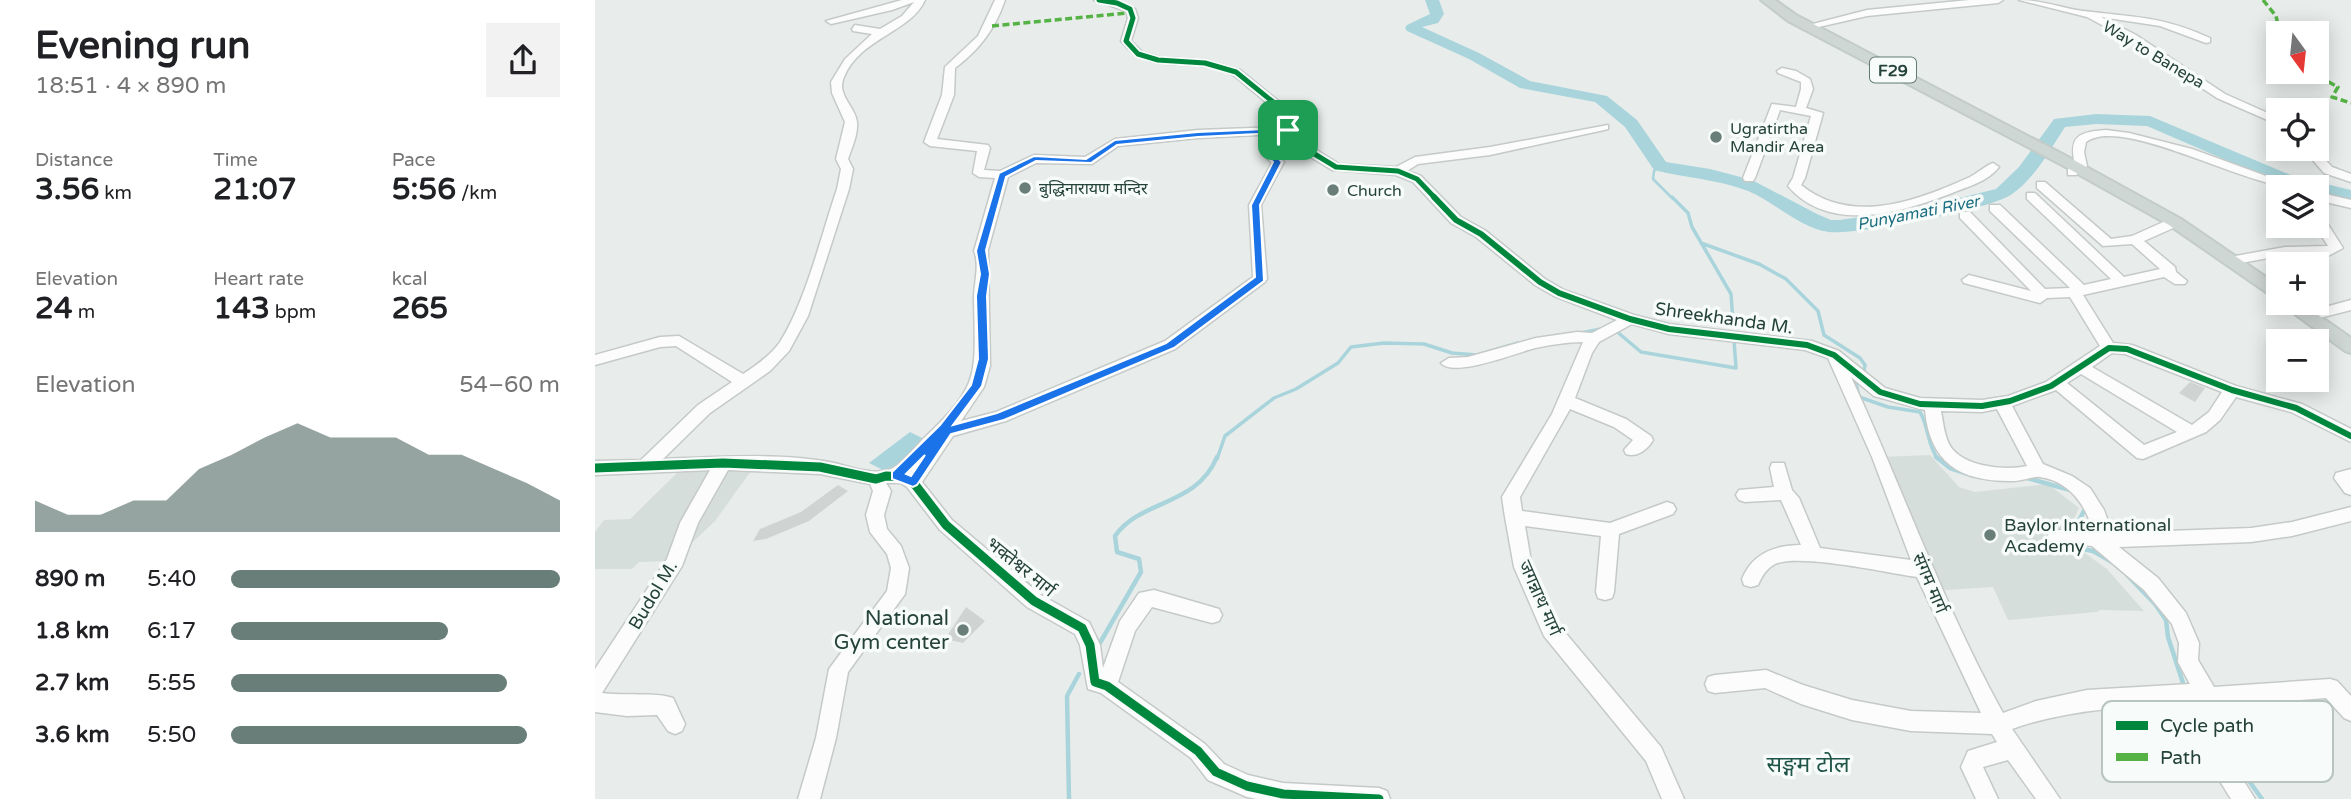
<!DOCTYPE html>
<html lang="en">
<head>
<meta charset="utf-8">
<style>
	:root { --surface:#fff; --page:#f2f2f2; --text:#202124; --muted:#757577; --accent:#697e78 }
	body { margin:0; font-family:"Varela Round","Noto Sans Devanagari",sans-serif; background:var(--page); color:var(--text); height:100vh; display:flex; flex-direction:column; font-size:26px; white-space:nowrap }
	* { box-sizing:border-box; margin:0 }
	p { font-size:23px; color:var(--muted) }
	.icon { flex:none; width:38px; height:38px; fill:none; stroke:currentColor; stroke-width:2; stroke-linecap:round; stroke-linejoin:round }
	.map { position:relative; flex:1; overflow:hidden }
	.details { display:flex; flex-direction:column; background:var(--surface); width:595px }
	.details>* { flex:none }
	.needle { width:46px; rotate:165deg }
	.tools { position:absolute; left:1671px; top:21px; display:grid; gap:14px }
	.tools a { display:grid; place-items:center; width:63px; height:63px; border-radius:0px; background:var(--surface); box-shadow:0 4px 18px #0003; font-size:35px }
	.pin { position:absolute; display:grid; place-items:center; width:60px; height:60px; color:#fff; margin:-30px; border-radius:14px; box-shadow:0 4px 10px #0006 }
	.round { display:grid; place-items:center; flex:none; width:74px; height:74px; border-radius:0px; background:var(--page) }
	.summary { display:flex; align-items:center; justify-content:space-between; height:119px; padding:0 35px }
	h1 { font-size:38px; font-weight:700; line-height:52px }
	.stats { display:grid; grid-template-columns:repeat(3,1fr); gap:10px; height:119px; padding:7px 35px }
	.stats div { display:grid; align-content:center }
	.stats b { font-size:30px; font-weight:700 }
	.stats small { font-size:19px; font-weight:400 }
	.stats p { font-size:19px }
	.chart { height:196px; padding:14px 35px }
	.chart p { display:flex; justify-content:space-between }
	.chart svg { width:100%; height:126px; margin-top:7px; fill:var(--accent); opacity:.7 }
	ul { padding:0 35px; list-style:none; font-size:23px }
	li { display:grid; grid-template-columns:112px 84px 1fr; align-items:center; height:52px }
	li i { height:18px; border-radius:9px; background:var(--accent) }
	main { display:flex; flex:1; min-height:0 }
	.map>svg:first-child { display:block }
</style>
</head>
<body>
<main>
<section class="details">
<div class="summary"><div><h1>Evening run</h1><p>18:51 · 4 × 890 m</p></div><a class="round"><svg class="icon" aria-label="share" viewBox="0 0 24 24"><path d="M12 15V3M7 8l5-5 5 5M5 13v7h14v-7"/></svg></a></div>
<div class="stats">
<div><p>Distance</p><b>3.56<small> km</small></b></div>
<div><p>Time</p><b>21:07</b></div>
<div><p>Pace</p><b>5:56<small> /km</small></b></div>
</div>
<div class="stats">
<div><p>Elevation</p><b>24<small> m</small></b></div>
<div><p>Heart rate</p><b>143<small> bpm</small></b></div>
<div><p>kcal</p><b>265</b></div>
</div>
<div class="chart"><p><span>Elevation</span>54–60 m</p>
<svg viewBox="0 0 160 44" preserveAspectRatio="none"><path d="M0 44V33L10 38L20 38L30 33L40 33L50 22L60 17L70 11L80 6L90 11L100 11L110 11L120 17L130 17L140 22L150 27L160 33V44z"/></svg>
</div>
<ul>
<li><b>890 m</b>5:40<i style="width:100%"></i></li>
<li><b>1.8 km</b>6:17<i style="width:66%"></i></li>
<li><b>2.7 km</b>5:55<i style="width:84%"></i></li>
<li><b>3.6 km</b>5:50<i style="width:90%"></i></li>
</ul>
</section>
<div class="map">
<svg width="1756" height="799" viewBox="0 0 1756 799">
	<rect width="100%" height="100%" fill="#e8edeb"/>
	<!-- built -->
	<path fill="#d6dedb" d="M1335,455l29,32 16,5 73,-8 31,24 -9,19 1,16 36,26 37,42 -44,-1 -3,2 -89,8 -15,-33 -61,4 -52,-134z
		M125,468l31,3 -36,50 -42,40 -34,1 -7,7h-37v-37l9,-12 26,-1 49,-48z"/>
	<!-- water -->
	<path fill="#a9d4db" d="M315,432l14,7 -33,35 -22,-11z"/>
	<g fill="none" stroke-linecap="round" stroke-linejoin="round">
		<!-- stream-far2 -->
		<path stroke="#a9d4db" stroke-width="2.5" d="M1065,166l-6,5 -1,8 20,20"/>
		<!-- stream-far1 -->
		<path stroke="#a9d4db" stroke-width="3.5" d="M1077,197l16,16 4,14 39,67 2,28 3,5
			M1106,243l58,21 27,15 32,32 6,24 36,23 5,7 -1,6
			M1020,330l26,22 95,16 -2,-28
			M986,333l20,-4
			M1260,378l4,19 29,10 32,5c9,15 7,33 18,47
			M622,459l8,-23 49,-38 22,-9 42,-26 13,-16 33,-4 40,1 28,9 25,2 41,-12"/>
		<!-- stream -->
		<path stroke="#a9d4db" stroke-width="4.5" d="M1341,457l14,11 24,8
			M1432,478l43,12
			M1478,532l12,-23
			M1483,542l4,7 11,2 19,11
			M1533,576l27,28 11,16 2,17 16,49
			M502,648l44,-76 -2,-13 -22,-7 -2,-16c26,-37 81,-29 102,-79
			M1609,718l58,81
			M474,799l-2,-103 12,-22"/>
		<!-- river -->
		<path fill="#a9d4db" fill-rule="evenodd" d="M830,0h14l5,14 -6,9 -16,4 57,26 51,28 77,15 30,24 29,42 44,7 42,11 65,34 14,6h9l75,-11 81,-20 23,-22 35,-48 42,-5 54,2 143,60 58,14v10l-34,-8v-5l-36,-3 -134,-58 -51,-2 -31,3c-15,23 -30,51 -53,67 -22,16 -155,41 -183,38 -30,-4 -54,-30 -81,-41 -31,-12 -63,-13 -94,-21l-29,-43 -30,-25 -75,-14 -51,-29 -62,-28 -2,-3 2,-3 23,-11z"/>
	</g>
	<!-- building -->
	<path fill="#cfd4d2" d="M1595,382l15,6 -10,14 -16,-9z
		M243,485l10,6 -39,30 -43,18 -13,2 7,-12 41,-17z
		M371,607l19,14 -22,22 -18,-4z"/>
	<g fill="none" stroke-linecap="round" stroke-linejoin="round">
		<defs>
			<path id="minor" d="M307,0h23c-14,32 -65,38 -81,77 -8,18 11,29 13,45 1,13 -5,25 -9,37l5,10 -4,20 -41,127 -19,35 -19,20 -60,42 -47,46c53,-2 119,-7 171,4 17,4 40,13 57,6 8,-3 25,-22 31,-29 60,-56 53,-65 52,-142 0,-14 6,-34 0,-47l21,-73 -16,-1 -6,-4 4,-22 -47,-5 -6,-4 18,-47 3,-28 33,-31 17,-36h10c-10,29 -25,49 -50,68l-1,27 -17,44 51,6 2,3 -6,22 16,1 34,-16 51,2 30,-18 83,-9 83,-3c-8,-20 -14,-25 -31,-38 -5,-4 -11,-10 -17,-14 -37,-22 -81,5 -112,-34l7,-23 -2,-7 -32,-11h23l18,9 3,9 -7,23 11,11 17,5 46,3 35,10 42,34 20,37 37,23 57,3 19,-10 75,-10 118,-22v4l-4,1 -114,25 -72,9 -11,7 14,5 40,41 25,14 59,48 19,11 70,25 35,9 143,17 27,10 46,37 35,10 62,2 26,-4 38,-14 54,-36 -30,-49 -23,1 -7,5 -76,-20 -2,-3 7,-5 62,16 -71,-73v-6h10l75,77 25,-1 -80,-77v-6h10l84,80 27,-6 -84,-80v-6h8l89,84 36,-8 -28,-25 -29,2 -66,-58v-6h8l66,57 21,-3 38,-17h10v6l-36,16 31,26 1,5 11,9 -2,3h-10l-11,-7 -81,18 30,48 19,2 104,41 66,18 49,25v13l-60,-30 -55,-15 -16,23 -14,12 -63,27 -6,-1 -81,-68 -44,16 31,58 29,12 18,12 14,22 8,23 139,-5 41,-6 59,-15v14l-59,15 -41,6 -132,5 39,31 28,35 13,30 -1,17 16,27 116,-8 7,2 14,15v25l-7,-3 -18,-20 -117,9 -14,-4 60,96h-24l-59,-95c-55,4 -107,6 -160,25l48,70h-24l-28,-39 -25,7 15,32h-22l-15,-32 7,-16 29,-9 -5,-8 -81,-3 -59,-11 -51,-16 -36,-16 -50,5 -7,-2 -3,-7 3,-7 7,-2 51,-5 37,15 49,15 59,11 70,2 -64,-136c-29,-4 -118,-24 -142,-13 -9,5 -13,12 -17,21l-7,2 -7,-2 -2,-6c10,-25 32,-34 59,-34l-20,-45 -36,2 -6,-2 -3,-5 3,-5 35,-3 -4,-19 2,-5h12l8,27 7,8 21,50 91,12 -39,-103 -44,-99 -23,-8 -136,-16 -37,-10 -33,18 -7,11 -17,45 51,21 25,17 2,4c-5,9 -16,18 -27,14l-2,-4 9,-10 -19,-13 -44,-18 -50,88 2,14 88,12 57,-21 6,2 3,5 -3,5 -54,20 -5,58 -2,6 -7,2 -7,-2 -2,-6 5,-56 -76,-10 7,41 26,57 103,123 23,52h-22l-16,-38 -102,-125 -30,-69 -9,-50 -3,-20 50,-83 31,-72c-15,0 -33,3 -48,6 -19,5 -81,30 -94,15l8,-5 19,-1 68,-19 41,-6 15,1 25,-13 -63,-24 -19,-11 -59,-48 -25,-14 -38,-41 -17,-7 -64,-5 -38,-23 -7,-10 -9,7 -1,11 7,7 -23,43 6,74 -2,3 -90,67 -169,72 -53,15 -31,46 30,38 89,75 48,27 11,23 3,23 17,-47 19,-28 15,-3 65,19 3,6 -3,6 -7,2 -60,-16 -17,24 -17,51 87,62 19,20 24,11 35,8 96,5 8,3 3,8h-133l-10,-2 -39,-17 -17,-22 -90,-65 -13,-4 -8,-44 -5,-11 -48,-27 -87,-77 -33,-43 -6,-4h-15l5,8 -7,24 3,14 14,17 8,22 -4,26 -57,78 -12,66 -16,61h-22l18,-61 13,-69 58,-78 4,-23 -4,-14 -17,-22 -4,-17 7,-24 -3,-7 -50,-10 -92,-4 -30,53 -16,43 -80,127c20,3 55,-1 71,5l12,26 -3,7 -7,3 -7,-3 -11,-16 -30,1 -32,-4v-43l72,-110 13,-36 30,-53 -115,5v-14l46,-1 57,-55 34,-23 -56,-36 -16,1 -65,18v-10l65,-18 19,-1 64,38c14,-9 28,-19 37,-32 26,-41 41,-106 57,-153l4,-20 -5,-10 9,-37 -13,-29 -1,-11 14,-23 27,-25 -19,-3 -1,-2 3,-4 25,4 22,-13 12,-14 -22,8 -61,14 -5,-3zM681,134l-10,9 -1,13 7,7 -23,42 4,72 -88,64 -169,71 -35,9 23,-34 6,-21 -2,-116 20,-73 28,-14 56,1 26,-18 80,-8zM1517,353l13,1 97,38 -13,20 -17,13 -100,-58zM1486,374l96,58 -33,13 -77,-62zM1256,377l23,19 51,14c5,54 36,72 89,71 8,0 19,-5 26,-4 29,4 46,28 53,54l-37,-1 -6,2 -3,5 3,5 42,4 52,44 28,34 7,19 -1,19 12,22 -103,6 -51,11 -33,12c-60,-108 -100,-224 -152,-336zM1402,409l30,57c-22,5 -66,1 -78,-22 -5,-10 -6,-23 -8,-33l41,1z
				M1374,0h34l-5,3 -131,13 -57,13 -5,-3 62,-16z
				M1424,0c23,0 42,8 64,11 49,6 79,5 127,27v4l-4,1 -46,-17 -59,-9 35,18 89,59 54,24v7l-62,-27 -89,-59 -41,-22z
				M1187,68l14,3 14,8 3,10 -7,19 17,5 -18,65 -4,7c50,41 116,16 169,-8 8,-4 15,-11 23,-14l6,4c-12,15 -30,19 -47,26 -51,20 -123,41 -164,-7l5,-8 18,-62 -31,-6 -25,68 -2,3h-8l-2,-3 29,-74 24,3 5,-18v-7l-23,-9 -1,-2z
				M1511,130l23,3 63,16 104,38c-47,2 -173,-72 -210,-45l-2,10 3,14 -11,9h-8v-6l7,-4c-7,-30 5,-33 31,-35z
				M1708,149h12l17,18 19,7v8l-27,-9z
				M1722,192l34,8v8l-34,-8z
				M1722,214l5,1 21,33 -15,8 -43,-1 -55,10 -7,-4 7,-4 55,-10 43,-1 -13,-20z
				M1756,300v10l-43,11 -7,-5 2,-3z
				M1756,469v26l-6,-2 -11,-15 2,-5z"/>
			<path id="major" d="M1166,0h14l21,15 276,144 109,60 98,67v15l-110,-76 -107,-60 -274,-144z
				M1685,303h21l50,35v15l-6,-2z"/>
		</defs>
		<!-- minor casing -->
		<use href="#minor" stroke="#c5cac8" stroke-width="3"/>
		<!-- major casing -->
		<use href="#major" stroke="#c3ccc9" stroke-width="4"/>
		<!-- minor -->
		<use href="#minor" fill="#fcfcfc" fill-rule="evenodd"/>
		<!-- major -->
		<use href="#major" fill="#cfd7d5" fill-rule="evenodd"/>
		<!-- quiet -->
		<path stroke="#55b346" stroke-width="3.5" stroke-dasharray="7 3.5" stroke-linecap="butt" d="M1668,0l13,16 2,9 13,8
			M397,26l136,-13
			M1715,72l28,15 -6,10 19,6"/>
		<defs>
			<path id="cycleway-far2" d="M504,0l18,3 13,6 3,9 -7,23 12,13 20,6 47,3 31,9 42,34 10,24 10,14 38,23 62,4 19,8 19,20"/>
			<path id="cycleway-far1" d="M839,197l22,23 25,14 59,48 19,11 71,26 39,10 138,16 27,10 46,37 40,12 62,2 28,-5 41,-15 58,-38 18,1 105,41 64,18 55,28"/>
			<path id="cycleway" d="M0,468l128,-5 97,4 56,12 10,-3 18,1 9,5 33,43 88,76 48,27 8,17 5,37 12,4 91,65 18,21 31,14 36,8 96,5"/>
		</defs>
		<!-- cycleway-far2 casing -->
		<use href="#cycleway-far2" stroke="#f7fbf9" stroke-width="9"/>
		<!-- cycleway-far1 casing -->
		<use href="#cycleway-far1" stroke="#f7fbf9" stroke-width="10"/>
		<!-- cycleway casing -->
		<use href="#cycleway" stroke="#f7fbf9" stroke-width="13"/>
		<!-- cycleway-far2 -->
		<use href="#cycleway-far2" stroke="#00873e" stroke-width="5"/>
		<!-- cycleway-far1 -->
		<use href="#cycleway-far1" stroke="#00873e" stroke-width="6"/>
		<!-- cycleway -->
		<use href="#cycleway" stroke="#00873e" stroke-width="9"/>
	</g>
	<!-- route -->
	<path fill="#1a73e8" stroke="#fff" stroke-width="2" fill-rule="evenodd" d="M693,128l4,2 -16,14v12l6,6 -22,43 4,76 -90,67 -170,72 -53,14 -34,51 -4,2 -21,-8v-7l48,-47 31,-40 7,-26 -2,-63 4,-22 -4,-23 23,-78 35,-17 52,3 29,-19 83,-8zM684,133l-11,10 -1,13 6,6 -22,43 4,72 -89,66 -169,70 -44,12 29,-39 7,-27 -2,-63 3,-22 -4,-24 20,-73 30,-16 55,2 26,-18 81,-8zM330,455l-14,21 -5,-2z"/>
	<!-- markers -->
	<g fill="#697e78" stroke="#f7fbf9" stroke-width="2.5">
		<circle cx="1121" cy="137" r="7"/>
		<circle cx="430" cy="188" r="7"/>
		<circle cx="738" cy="190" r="7"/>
		<circle cx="1395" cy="535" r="7"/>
		<circle cx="368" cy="630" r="7"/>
	</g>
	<g text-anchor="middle" stroke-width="7" stroke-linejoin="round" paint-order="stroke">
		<!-- far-street labels -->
		<g font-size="16" fill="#24423a" stroke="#f7fbf9">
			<text transform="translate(1559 54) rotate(31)" y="6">Way to Banepa</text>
		</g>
		<!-- shield labels -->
		<rect fill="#f7fbf9" stroke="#637a73" stroke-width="2" x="1275" y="57.5" width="46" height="25" rx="5"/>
		<g font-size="16" font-weight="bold" fill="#24423a">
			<text x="1298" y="76">F29</text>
		</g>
		<!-- far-poi labels -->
		<g font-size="16" fill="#24423a" stroke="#f7fbf9" text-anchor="start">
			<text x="1135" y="134">Ugratirtha<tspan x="1135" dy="18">Mandir Area</tspan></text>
			<text x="444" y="194">बुद्धिनारायण मन्दिर</text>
			<text x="752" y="196">Church</text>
		</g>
		<!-- far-water labels -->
		<g font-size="16" font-style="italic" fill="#1c6f80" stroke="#f7fbf9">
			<text transform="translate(1323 212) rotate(-11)" y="6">Punyamati River</text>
		</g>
		<!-- street labels -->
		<g font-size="18" fill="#24423a" stroke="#f7fbf9">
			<text transform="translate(1129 318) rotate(8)" y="6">Shreekhanda M.</text>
			<text transform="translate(426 567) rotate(39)" y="6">भक्तेश्वर मार्ग</text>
			<text transform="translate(1335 583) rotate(67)" y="6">संगम मार्ग</text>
			<text transform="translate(58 595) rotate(-59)" y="6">Budol M.</text>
			<text transform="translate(945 598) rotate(66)" y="6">जगन्नाथ मार्ग</text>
		</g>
		<!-- poi labels -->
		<g font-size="18" fill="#24423a" stroke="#f7fbf9" text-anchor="start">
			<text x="1409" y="531">Baylor International<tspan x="1409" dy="21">Academy</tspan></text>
		</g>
		<!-- near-poi labels -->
		<g font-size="21" fill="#24423a" stroke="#f7fbf9" text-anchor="end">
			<text x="354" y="625">National<tspan x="354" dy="24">Gym center</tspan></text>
		</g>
		<!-- near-neighbourhood labels -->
		<g font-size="23" fill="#1f5548" stroke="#f7fbf9">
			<text x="1213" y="772">सङ्गम टोल</text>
		</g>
	</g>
	<!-- legend -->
	<rect x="1507" y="701" width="231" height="81" rx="10" fill="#f7fbf9" stroke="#b8c4c0" stroke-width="2"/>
	<rect x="1521" y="721" width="32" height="9" fill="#00873e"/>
	<rect x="1521" y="753" width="32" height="8" fill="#55b346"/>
	<g font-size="19" fill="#24423a">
		<text x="1565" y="732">Cycle path</text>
		<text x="1565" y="764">Path</text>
	</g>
</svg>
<div class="tools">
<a><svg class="needle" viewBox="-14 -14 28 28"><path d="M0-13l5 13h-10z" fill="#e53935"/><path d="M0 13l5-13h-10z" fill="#757577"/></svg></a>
<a><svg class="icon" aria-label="locate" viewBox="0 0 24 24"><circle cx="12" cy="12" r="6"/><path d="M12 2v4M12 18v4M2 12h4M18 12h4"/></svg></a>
<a><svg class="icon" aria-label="layers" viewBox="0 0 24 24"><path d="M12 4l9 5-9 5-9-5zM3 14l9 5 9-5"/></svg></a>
<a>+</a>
<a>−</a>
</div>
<div class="pin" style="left:693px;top:130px;background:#1e9e55"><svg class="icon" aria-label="arrive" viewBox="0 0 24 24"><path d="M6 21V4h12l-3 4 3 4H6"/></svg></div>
</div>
</main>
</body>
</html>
